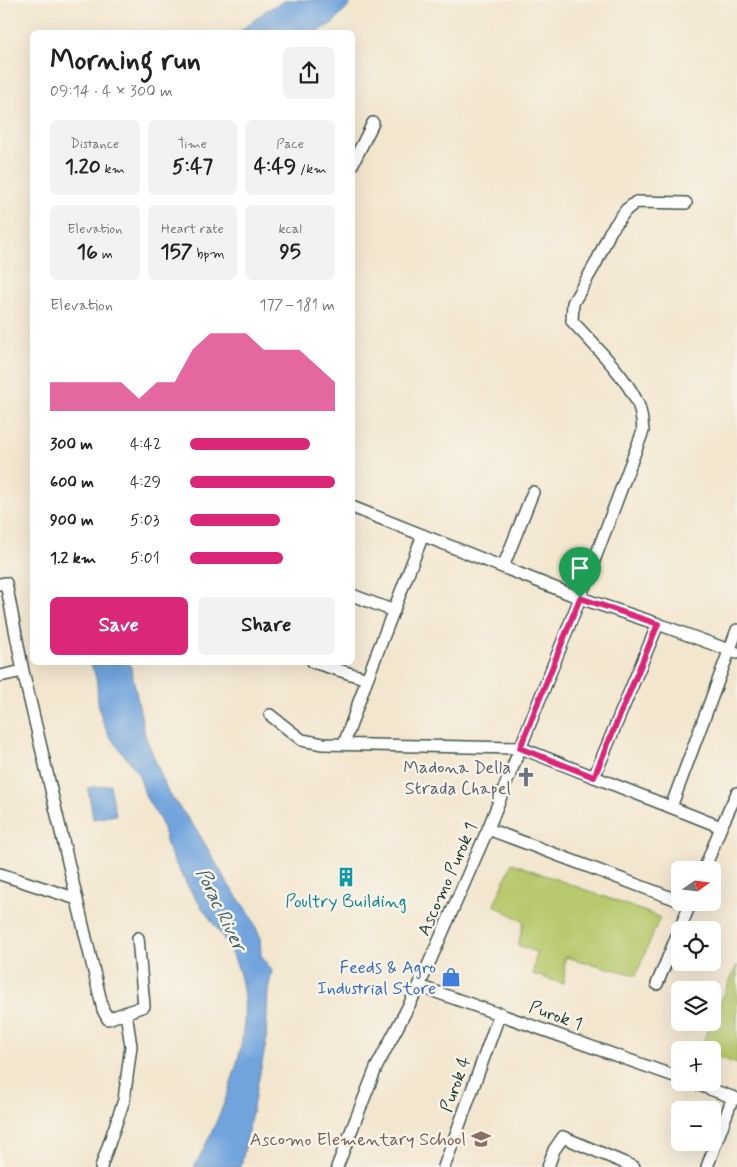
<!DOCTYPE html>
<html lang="en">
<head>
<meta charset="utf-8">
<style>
	:root { --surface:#fff; --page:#f2f2f2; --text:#222; --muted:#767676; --accent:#db2777 }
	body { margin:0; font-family:Mynerve,sans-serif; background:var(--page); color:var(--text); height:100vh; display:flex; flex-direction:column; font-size:19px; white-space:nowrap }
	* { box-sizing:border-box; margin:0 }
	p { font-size:16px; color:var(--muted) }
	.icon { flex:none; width:28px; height:28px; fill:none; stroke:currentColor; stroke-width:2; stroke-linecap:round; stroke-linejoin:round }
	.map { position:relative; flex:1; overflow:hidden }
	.side { position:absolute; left:30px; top:30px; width:325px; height:635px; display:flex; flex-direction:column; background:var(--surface); border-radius:8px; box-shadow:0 5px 20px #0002 }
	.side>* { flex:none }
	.needle { width:32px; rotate:76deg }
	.tools { position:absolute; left:671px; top:861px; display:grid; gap:10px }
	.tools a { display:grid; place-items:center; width:50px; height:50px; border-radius:8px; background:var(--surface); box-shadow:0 5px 20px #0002; font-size:25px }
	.pin { position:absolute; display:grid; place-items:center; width:42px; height:42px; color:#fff; margin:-51px -21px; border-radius:50% 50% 50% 0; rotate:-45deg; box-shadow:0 0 5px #0007 }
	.pin .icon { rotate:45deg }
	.round { display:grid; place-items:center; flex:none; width:52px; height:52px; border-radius:8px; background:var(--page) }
	.summary { display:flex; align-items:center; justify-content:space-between; height:85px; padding:0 20px }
	h1 { font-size:28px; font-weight:800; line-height:38px }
	.stats { display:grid; grid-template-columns:repeat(3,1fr); gap:8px; height:85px; padding:5px 20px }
	.stats div { display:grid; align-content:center; border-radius:8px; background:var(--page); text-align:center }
	.stats b { font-size:21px; font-weight:800 }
	.stats small { font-size:14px; font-weight:400 }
	.stats p { font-size:14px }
	.chart { height:140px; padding:10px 20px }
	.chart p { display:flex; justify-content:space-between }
	.chart svg { width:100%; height:90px; margin-top:5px; fill:var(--accent); opacity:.7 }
	.action { display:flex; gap:10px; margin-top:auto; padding:10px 20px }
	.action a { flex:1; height:58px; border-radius:8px; background:var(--accent); color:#fff; font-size:20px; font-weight:800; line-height:58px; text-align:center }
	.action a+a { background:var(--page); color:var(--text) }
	ul { padding:0 20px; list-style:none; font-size:16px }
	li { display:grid; grid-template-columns:80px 60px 1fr; align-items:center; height:38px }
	li i { height:12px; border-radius:6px; background:var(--accent) }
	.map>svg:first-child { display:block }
</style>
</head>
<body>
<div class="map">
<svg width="737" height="1167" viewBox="0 0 737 1167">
	<rect width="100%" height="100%" fill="#f7f3e8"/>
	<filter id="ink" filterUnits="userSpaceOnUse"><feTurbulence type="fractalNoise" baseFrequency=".02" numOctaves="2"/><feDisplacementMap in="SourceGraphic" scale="10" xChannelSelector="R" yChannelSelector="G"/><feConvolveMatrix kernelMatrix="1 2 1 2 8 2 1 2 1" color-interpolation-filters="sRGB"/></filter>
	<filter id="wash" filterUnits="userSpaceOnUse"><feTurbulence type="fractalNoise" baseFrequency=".0096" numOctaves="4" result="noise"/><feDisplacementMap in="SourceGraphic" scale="20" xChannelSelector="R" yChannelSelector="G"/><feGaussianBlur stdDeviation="1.12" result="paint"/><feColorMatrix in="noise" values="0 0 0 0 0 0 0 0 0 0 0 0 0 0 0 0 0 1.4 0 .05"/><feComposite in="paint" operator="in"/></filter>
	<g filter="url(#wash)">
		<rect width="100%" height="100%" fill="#f3e6cf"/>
		<!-- green -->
		<path fill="#b7c96c" stroke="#6b8350" d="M512,863l148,54 -24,58 -71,-18 -1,27 -31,-10 3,-22 -18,-7 6,-23 -30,-17z
			M737,965v99l-24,-9 -1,-5h-13z"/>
		<!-- water -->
		<path fill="#71a4dd" stroke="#487088" d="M287,0h65l-3,6 -16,17 -16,9h-78l28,-22z
			M89,663h41l15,72 23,57 30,40 30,52 23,32 9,21 1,18 11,16 -4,20 -2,52 -25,124h-47c31,-57 69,-146 40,-209 -13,-29 -36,-52 -51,-80 -5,-10 -11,-20 -15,-30 -3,-9 -4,-18 -7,-26 -4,-8 -10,-15 -14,-23 -4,-8 -5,-17 -9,-25 -8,-14 -21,-26 -29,-39 -5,-8 -10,-23 -11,-33 -1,-13 0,-29 -9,-39z
			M110,785l6,30 -23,4 -5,-31z"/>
	</g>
	<g filter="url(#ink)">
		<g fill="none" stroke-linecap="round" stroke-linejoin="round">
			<defs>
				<path id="street" d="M352,165l21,-42
					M352,507l228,91 78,26 79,29
					M503,567l30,-75
					M0,584l6,-1 17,88 80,339 5,9 36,-13 -6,-68
					M352,595l42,16
					M313,662l54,17
					M0,676l23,-5
					M270,715l32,25 21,4 198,4 200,79
					M344,744l23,-65 56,-144
					M594,777l64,-153
					M671,807l66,-177
					M488,829l192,72
					M704,870l17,-43 16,-34
					M0,874l77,25
					M657,984l34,-82
					M419,986l261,92
					M691,1082l46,17
					M101,1167l23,-67 7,-54 -5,-33
					M337,1167l39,-99 43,-82 69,-157 92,-231 63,-167c-1,-9 -1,-18 -5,-27 -12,-28 -45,-60 -66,-83l1,-18 23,-40 14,-31 16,-22 10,-8 50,1
					M444,1167l56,-154
					M548,1167l6,-17 9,-13 71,30
					M707,1167l26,-70"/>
			</defs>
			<!-- street casing -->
			<use href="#street" stroke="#3f564b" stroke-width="14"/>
			<!-- street -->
			<use href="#street" stroke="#fff" stroke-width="11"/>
		</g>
	</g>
	<g fill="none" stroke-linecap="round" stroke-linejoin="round" filter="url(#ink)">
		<defs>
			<path id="route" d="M580,598l78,26 -64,153 -74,-29z"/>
		</defs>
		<!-- route casing -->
		<use href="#route" stroke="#fff" stroke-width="10"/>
		<!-- route -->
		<use href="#route" stroke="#db2777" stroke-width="6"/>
	</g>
	<!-- icons -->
	<defs>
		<symbol id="church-bare" viewBox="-9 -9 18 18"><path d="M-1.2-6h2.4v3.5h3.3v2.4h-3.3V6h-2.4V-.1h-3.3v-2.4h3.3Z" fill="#6b7280" stroke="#f7f3e8" stroke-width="2.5" paint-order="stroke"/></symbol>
		<symbol id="building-bare" viewBox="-9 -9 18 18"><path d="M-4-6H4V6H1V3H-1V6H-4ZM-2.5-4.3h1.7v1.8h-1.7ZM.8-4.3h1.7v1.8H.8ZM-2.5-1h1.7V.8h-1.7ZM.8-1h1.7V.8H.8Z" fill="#0f9aa8" stroke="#f7f3e8" stroke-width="2.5" paint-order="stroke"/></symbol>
		<symbol id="shop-bare" viewBox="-9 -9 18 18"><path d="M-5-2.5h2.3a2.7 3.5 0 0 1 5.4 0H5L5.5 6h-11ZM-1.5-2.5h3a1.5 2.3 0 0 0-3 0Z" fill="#3f7fe0" stroke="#f7f3e8" stroke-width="2.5" paint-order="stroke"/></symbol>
		<symbol id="school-bare" viewBox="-9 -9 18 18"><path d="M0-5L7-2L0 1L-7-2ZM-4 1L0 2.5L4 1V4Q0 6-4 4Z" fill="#8d6e63" stroke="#f7f3e8" stroke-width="2.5" paint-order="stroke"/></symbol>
	</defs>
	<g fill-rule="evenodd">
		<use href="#church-bare" x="512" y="763" width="28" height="28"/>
		<use href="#building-bare" x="332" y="863" width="28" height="28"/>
		<use href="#shop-bare" x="437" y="963" width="28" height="28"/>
		<use href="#school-bare" x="467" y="1125" width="28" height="28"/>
	</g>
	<g text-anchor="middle" stroke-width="5" stroke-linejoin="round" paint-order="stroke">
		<!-- worship labels -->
		<g font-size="18" fill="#5b616d" stroke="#f7f3e8" text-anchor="end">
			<text x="511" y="773">Madona Della<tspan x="511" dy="21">Strada Chapel</tspan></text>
		</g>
		<!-- street labels -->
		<g font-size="18" fill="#1f3d34" stroke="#f7f3e8">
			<text transform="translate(447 879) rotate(-66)" y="6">Ascomo Purok 1</text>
			<text transform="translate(556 1015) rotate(20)" y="6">Purok 1</text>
			<text transform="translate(455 1084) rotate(-70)" y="6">Purok 4</text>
		</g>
		<!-- culture labels -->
		<g font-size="18" fill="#0d838f" stroke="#f7f3e8">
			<text x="346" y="907">Poultry Building</text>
		</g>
		<!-- shop labels -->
		<g font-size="18" fill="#366cbe" stroke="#f7f3e8" text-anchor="end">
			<text x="436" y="973">Feeds &amp; Agro<tspan x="436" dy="21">Industrial Store</tspan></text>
		</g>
		<!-- education labels -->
		<g font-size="18" fill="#785e54" stroke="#f7f3e8" text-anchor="end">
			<text x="466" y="1145">Ascomo Elementary School</text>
		</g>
		<!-- water labels -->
		<g font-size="19" font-style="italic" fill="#385c67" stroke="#f7f3e8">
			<text transform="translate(222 909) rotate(64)" y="7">Porac River</text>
		</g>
	</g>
</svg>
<div class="tools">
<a><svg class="needle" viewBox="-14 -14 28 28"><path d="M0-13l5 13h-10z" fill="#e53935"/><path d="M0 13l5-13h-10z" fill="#767676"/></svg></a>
<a><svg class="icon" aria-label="locate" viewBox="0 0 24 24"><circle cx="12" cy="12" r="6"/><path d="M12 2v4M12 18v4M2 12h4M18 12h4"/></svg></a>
<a><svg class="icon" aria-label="layers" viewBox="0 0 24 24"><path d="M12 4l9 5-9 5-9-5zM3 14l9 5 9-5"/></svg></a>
<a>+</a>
<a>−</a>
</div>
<div class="pin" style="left:580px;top:598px;background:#1e9e55"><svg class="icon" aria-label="arrive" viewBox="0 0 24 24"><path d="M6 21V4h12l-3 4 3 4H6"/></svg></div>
<section class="side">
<div class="summary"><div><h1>Morning run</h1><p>09:14 · 4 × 300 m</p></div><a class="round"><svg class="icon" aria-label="share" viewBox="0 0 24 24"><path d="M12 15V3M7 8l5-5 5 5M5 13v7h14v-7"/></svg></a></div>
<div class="stats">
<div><p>Distance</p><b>1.20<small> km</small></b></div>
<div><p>Time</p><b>5:47</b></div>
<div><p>Pace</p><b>4:49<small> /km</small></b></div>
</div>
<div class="stats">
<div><p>Elevation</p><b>16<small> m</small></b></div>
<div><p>Heart rate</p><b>157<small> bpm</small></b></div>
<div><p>kcal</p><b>95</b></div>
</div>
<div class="chart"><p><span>Elevation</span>177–181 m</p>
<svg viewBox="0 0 160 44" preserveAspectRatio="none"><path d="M0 44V30L10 30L20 30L30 30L40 30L50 38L60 30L70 30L80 14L90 6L100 6L110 6L120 14L130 14L140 14L150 22L160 30V44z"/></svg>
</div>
<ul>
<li><b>300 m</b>4:42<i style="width:83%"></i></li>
<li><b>600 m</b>4:29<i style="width:100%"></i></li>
<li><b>900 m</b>5:03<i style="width:62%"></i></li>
<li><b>1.2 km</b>5:01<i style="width:64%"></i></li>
</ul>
<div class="action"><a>Save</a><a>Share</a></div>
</section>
</div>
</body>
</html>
